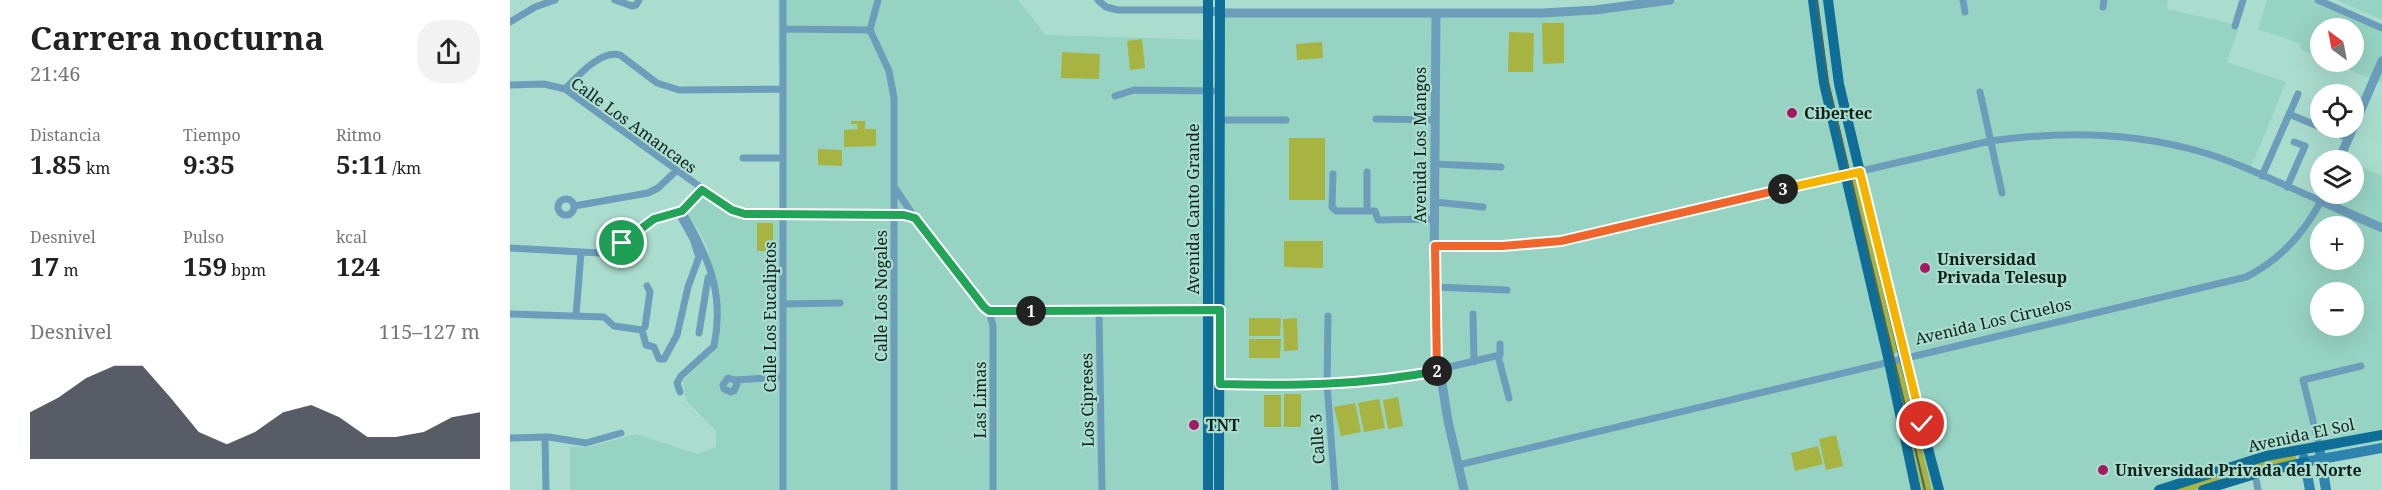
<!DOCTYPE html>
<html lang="es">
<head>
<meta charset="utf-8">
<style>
	:root { --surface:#fff; --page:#f2f2f2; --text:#222; --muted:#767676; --accent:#111827 }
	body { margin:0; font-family:"Noto Serif",serif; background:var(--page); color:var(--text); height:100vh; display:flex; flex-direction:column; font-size:22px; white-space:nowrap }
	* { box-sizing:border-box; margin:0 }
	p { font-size:20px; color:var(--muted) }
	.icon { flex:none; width:33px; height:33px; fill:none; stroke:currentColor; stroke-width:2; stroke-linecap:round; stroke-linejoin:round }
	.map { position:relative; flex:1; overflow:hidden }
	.sheet { display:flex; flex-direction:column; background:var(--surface); width:510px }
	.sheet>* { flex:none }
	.needle { width:39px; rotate:328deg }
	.buttons { position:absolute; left:1800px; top:18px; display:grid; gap:12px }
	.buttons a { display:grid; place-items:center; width:54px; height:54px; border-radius:50%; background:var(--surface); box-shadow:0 6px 24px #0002; font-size:30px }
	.pin { position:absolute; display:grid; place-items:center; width:51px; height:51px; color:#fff; margin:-26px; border:3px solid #fff; border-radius:50%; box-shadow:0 2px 6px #0007 }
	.km { position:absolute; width:30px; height:30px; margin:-15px; border-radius:50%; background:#222; color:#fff; font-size:16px; line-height:30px; text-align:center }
	.round { display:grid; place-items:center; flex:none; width:63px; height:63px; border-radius:24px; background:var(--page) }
	.summary { display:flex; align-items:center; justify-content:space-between; height:102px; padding:0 30px }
	h1 { font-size:33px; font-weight:700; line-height:45px }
	.figures { display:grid; grid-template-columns:repeat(3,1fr); gap:9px; height:102px; padding:6px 30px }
	.figures div { display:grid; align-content:center }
	.figures b { font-size:26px; font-weight:700 }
	.figures small { font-size:16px; font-weight:400 }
	.figures p { font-size:16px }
	.chart { height:168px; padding:12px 30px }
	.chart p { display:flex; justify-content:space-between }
	.chart svg { width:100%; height:108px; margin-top:6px; fill:var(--accent); opacity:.7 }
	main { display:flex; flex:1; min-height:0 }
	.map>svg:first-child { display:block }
</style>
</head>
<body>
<main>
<section class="sheet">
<div class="summary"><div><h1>Carrera nocturna</h1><p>21:46</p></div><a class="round"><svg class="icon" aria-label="share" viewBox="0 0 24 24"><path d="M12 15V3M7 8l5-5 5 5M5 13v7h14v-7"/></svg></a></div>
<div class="figures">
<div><p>Distancia</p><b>1.85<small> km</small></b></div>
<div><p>Tiempo</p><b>9:35</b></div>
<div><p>Ritmo</p><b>5:11<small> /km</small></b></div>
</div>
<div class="figures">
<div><p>Desnivel</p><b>17<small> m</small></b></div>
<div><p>Pulso</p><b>159<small> bpm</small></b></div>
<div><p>kcal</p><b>124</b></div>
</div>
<div class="chart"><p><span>Desnivel</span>115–127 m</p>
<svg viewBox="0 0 160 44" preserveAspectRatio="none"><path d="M0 44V25L10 19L20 11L30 6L40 6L50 19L60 33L70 38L80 33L90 25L100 22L110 27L120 35L130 35L140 33L150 27L160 25V44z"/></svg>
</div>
</section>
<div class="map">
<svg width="1872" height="490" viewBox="0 0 1872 490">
	<rect width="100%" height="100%" fill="#abddcf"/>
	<!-- built -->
	<path fill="#97d3c2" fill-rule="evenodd" d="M268,0h240l28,35 169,5 9,-25 333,1 125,-16h486l-1,9 66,15 5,6 -11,32 59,20 -35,85 72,32 3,-5h28v-31l28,13v266l-131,25 -69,23h-1612v-43h18l48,-13 61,20 19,-7v-16l-30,-31 -3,-19 30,-31 3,-67 -9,-36 -8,-16 -12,-18 19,-24 26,18 14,4h34zM1810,226h34v34h-34zM1810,292h34v34h-34z
		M1757,0h44l71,31v52l-52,-21h24v-34h-34v29l-20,-8 1,-5 -43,-15z
		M1827,0h45v20z"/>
	<!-- green -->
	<path fill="#a8b441" d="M1032,23h22v40l-21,1z
		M999,32l25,1 -1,39h-25z
		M632,39l3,29 -15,2 -3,-29z
		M812,42l1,16 -26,2 -1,-16z
		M552,52l38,2 -1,25 -38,-1z
		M341,121h14v8h11v17l-32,1v-17l14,-1 -1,-5h-6z
		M779,138h36v62h-36z
		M308,149l24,1v16l-24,-1z
		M1346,176l43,175 -6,3 -42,-177z
		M247,223h16v28h-16z
		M774,241h39v27l-39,-1z
		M739,318h32l-1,18h-31z
		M787,318l1,32 -14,1 -1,-32z
		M739,339h32l-1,19h-31z
		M1390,362l1,2 31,126h-10l-28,-125 1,-2z
		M774,394h17v33h-17z
		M754,395h17v32h-17z
		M888,397l5,29 -15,3 -5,-29z
		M869,399l6,29 -21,4 -6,-29z
		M845,403l6,29 -20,4 -7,-29z
		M1326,435l7,31 -17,4 -7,-31z
		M1308,446l5,18 -28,7 -4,-18z
		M1786,455v5l-52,14 -50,16h-26l72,-24z"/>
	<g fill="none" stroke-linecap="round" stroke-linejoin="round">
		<!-- minor -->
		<path stroke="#6c9ebb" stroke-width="7" d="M105,0l17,6 4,-1 3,-5
			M273,0v490
			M368,0l-8,30 19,41 5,27v392
			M588,0l8,7 12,3h90
			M1453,0l2,12
			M1808,0l64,28
			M1593,7l1,-7
			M0,22l25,-15 20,-7
			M1725,26l8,-26
			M273,29l87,1
			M0,85l34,-1 21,5 167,121 13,4 150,1 20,3
			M55,89c12,-12 36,-40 55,-34l37,28 22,7 104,-1
			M1470,92l22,101
			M605,96l19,-6 86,1
			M1779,114l31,13
			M866,119l59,1
			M710,120h66
			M1813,128l25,10
			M233,158h40
			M925,164l66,3
			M823,174l-1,33 4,4h39l3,9 57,-1
			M1752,176l36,-82
			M1777,187l18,-41 -11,-4
			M385,188l20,30 62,81 12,12 223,-1
			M48 207a8 8 0 1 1 16 0a8 8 0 1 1-16 0Z
			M925,202l48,5
			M64,206l74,-13 10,-5 18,-17
			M857,211v-39
			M925,246h67l59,-5 429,-100c70,-10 140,-9 208,10 43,12 83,33 123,50 -18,34 -41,59 -75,76l-788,188
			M0,248l90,5 22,-10 32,-24 28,-8 20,-21
			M924,287l73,3
			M273,304l57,-1
			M479,311l4,15v164
			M589,311l3,179
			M0,314l94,3 10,9 28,4 3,-3 5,-35 -3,-6
			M963,314l1,48
			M66,315l5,-62
			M818,316l-1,68 8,106
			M132,330l4,15 8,2 5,12h5l13,-24 11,-48 11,-30 -6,-18 -15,-27
			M189,333l9,-55 3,-3
			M988,356l11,42
			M225,380l2,4 -3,7 -3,1 -7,-3 -1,-4 5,-7 7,2 48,-3
			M710,384h107l84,-8 89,-21v-11
			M170,392l-3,-9 4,-7 33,-30c11,-53 -6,-90 -32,-135
			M35,437l1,53
			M0,438l39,-1 37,6 35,-10
			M1809,445l-16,-65 58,-14
			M1745,474l3,16"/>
		<!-- tertiary -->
		<path stroke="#6c9ebb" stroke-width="9" d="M698,10l12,3h322l53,-3 75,-10
			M926,13l-2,274 2,59 12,75 16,69
			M1844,126l28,-65
			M1829,160l14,-32
			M1814,194l-3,7 61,27"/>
		<!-- secondary -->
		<path stroke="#2e83af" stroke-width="10" d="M1810,452l6,38
			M1794,458l6,32
			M1795,462l77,-14"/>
		<!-- primary -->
		<path stroke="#0f6e98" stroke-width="10" d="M698,0v490
			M1303,0l11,83 64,274 28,133
			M1318,0l11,84 65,274 35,132
			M709,490l1,-490
			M1649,490l107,-34 116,-21
			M1693,490l52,-16 50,-12"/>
		<!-- rail -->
		<path stroke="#47665d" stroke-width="2" d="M1306,0l12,82 97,408"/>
	</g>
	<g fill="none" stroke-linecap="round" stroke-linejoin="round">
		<defs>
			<path id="split-1" d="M112,243l32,-24 28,-8 20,-21 30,20 13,4 159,1 11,3 69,89 5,4h42"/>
			<path id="split-2" d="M521,311l189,-1v74c73,2 146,1 217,-13"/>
			<path id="split-3" d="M927,371l-2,-125h67l59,-5 222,-52"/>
			<path id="split-4" d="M1273,189l77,-17 62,252"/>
		</defs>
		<!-- split-1 casing -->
		<use href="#split-1" stroke="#fff" stroke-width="12"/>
		<!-- split-2 casing -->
		<use href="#split-2" stroke="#fff" stroke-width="12"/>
		<!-- split-3 casing -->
		<use href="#split-3" stroke="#fff" stroke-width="12"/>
		<!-- split-4 casing -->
		<use href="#split-4" stroke="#fff" stroke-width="12"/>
		<!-- split-1 -->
		<use href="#split-1" stroke="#22a559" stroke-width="8"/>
		<!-- split-2 -->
		<use href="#split-2" stroke="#22a559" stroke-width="8"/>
		<!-- split-3 -->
		<use href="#split-3" stroke="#f0652b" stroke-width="8"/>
		<!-- split-4 -->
		<use href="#split-4" stroke="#f5b400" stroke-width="8"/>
	</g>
	<!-- markers -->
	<g fill="#a31962" stroke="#abddcf" stroke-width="2">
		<circle cx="1282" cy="113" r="6"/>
		<circle cx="1415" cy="268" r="6"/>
		<circle cx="684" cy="425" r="6"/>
		<circle cx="1593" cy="470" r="6"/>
	</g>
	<g text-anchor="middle" stroke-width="4.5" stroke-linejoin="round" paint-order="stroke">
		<!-- poi labels -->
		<g font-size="16" font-weight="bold" fill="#0c201b" stroke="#abddcf" text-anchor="start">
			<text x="1294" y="119">Cibertec</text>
			<text x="1427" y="265">Universidad<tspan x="1427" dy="18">Privada Telesup</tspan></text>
			<text x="696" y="431">TNT</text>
			<text x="1605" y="476">Universidad Privada del Norte</text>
		</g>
		<!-- street labels -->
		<g font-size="16" fill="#0c201b" stroke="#abddcf">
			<text transform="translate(124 125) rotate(36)" y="6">Calle Los Amancaes</text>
			<text transform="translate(910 145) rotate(-90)" y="6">Avenida Los Mangos</text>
			<text transform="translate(683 209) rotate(-90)" y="6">Avenida Canto Grande</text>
			<text transform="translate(371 296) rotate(-90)" y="6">Calle Los Nogales</text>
			<text transform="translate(260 317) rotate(-90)" y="6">Calle Los Eucaliptos</text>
			<text transform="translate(1483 321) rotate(-13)" y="6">Avenida Los Ciruelos</text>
			<text transform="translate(470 400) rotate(-90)" y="6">Las Limas</text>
			<text transform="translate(577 400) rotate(-91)" y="6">Los Cipreses</text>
			<text transform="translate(1791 435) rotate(-12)" y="6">Avenida El Sol</text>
			<text transform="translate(807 439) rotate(-94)" y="6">Calle 3</text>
		</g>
	</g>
</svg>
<div class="buttons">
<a><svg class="needle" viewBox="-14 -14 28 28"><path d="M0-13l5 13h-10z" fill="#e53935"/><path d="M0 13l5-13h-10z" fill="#767676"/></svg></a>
<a><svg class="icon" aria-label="locate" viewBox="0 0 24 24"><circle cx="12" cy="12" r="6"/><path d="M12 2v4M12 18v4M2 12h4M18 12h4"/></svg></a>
<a><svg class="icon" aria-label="layers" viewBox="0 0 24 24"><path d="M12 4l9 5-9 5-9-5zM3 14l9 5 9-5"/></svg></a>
<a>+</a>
<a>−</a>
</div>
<div class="pin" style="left:112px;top:243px;background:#1e9e55"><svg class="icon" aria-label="arrive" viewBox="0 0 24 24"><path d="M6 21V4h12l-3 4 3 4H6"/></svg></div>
<div class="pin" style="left:1412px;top:424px;background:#d93025"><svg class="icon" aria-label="check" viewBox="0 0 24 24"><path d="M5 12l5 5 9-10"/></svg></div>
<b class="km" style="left:521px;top:311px">1</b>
<b class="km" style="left:927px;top:371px">2</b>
<b class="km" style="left:1273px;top:189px">3</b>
</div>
</main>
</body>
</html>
